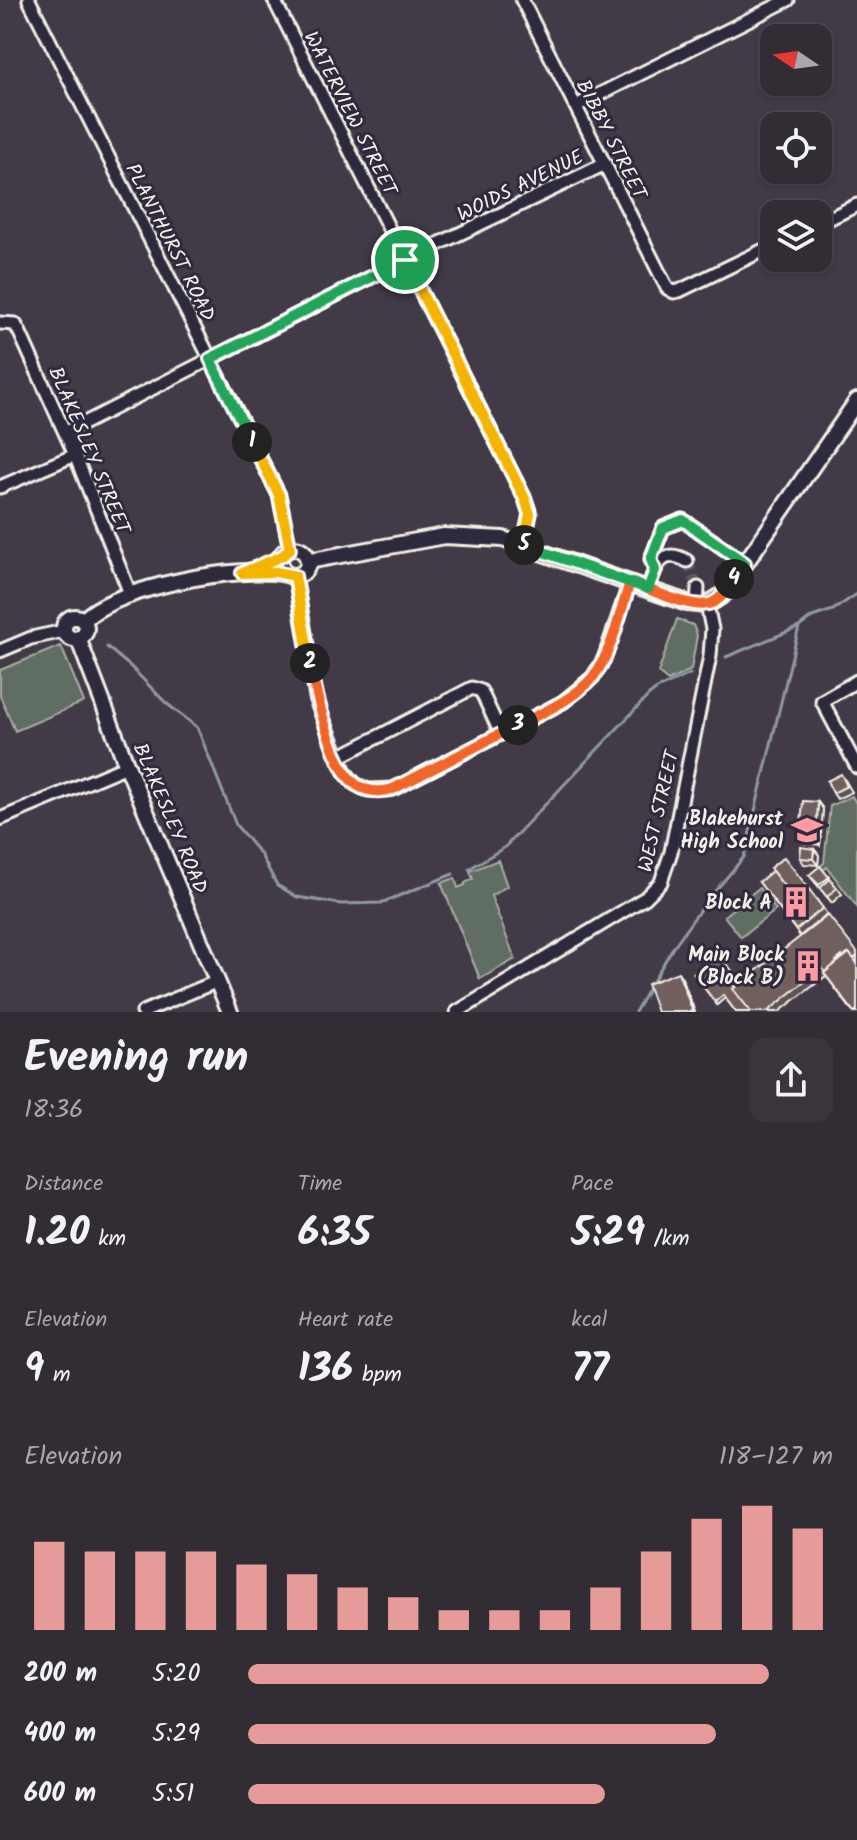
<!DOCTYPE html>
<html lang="en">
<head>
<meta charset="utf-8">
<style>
	:root { --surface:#322c35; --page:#3a343d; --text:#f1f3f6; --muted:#a8a7ad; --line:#4d4850; --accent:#e69b98 }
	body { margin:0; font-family:Kalam,sans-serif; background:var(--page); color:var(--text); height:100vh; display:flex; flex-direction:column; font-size:30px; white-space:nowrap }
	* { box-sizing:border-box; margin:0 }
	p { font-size:26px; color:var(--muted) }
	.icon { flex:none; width:44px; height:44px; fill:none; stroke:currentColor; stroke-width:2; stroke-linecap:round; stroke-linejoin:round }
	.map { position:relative; height:1012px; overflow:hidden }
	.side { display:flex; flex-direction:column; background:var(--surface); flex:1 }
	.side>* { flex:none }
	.needle { width:52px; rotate:283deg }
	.buttons { position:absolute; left:760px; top:24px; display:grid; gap:16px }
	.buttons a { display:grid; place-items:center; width:72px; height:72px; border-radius:16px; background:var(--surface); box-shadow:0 2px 6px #0004,0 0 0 2px var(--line); font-size:40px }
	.pin { position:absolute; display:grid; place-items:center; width:68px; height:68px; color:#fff; margin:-34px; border:4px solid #fff; border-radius:50%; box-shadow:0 2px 8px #0007 }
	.km { position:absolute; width:40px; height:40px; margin:-20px; border-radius:50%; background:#222; color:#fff; font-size:22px; line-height:40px; text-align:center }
	.round { display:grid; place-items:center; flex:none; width:84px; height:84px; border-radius:16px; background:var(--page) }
	.head { display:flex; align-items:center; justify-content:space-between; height:136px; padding:0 24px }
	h1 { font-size:44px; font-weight:700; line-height:60px }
	.metrics { display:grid; grid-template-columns:repeat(3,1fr); gap:12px; height:136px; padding:8px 24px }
	.metrics div { display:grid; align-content:center }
	.metrics b { font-size:40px; font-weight:700 }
	.metrics small { font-size:22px; font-weight:400 }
	.metrics p { font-size:22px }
	.chart { height:224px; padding:16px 24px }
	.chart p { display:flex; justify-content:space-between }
	.chart svg { width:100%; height:144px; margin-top:8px; stroke:var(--accent); stroke-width:6 }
	ul { padding:0 24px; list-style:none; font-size:26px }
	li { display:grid; grid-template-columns:128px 96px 1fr; align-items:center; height:60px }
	li i { height:20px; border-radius:10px; background:var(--accent) }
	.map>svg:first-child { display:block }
</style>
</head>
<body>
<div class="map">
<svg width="857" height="1012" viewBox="0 0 857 1012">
	<rect width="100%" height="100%" fill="#423a47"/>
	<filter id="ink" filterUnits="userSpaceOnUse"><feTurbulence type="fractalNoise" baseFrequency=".0125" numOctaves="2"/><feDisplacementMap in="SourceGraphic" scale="16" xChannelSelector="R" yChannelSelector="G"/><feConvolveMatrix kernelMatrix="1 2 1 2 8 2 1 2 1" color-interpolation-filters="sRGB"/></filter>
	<g filter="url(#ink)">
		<!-- green -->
		<path fill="#616d62" stroke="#aaafa5" stroke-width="2" d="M677,619l16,6 4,10 -6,35 -23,11 -10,-8z
			M61,646l23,56 -69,29 -15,-35v-26z
			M852,796l5,9v102l-30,-40 -11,10 -3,-5 11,-9 6,-57z
			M498,860l9,26 -16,10 24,63 -35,20 -39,-96 14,-5 3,10 7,-3v-2l8,-4 -3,-8z
			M759,888l17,22 -35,27 -17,-21z"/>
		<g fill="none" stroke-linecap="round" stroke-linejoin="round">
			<!-- stream -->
			<path stroke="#909aa5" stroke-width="3" d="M107,647l24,20 35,36 31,24 39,98 25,30 16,30 20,12 44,7 40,-1 72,-29
				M726,657l73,-30 13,-10 21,-7 24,-16
				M469,869l36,-22 144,-152 8,-6 33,-15
				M635,1012l37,-63 32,-45 40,-47 55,-230"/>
			<!-- minor-tunnel -->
			<path stroke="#5d555f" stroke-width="11" stroke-dasharray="11 5.5" stroke-linecap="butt" d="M687,561l11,27"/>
			<defs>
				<path id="minor" d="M29,0l250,495 11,54
					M274,0l251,499 5,15 -7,31
					M522,0l145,288 7,4 5,-1 95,-46
					M576,106l212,-106
					M818,224l39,-19
					M0,323l15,1 5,9 55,122 56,141
					M65,433l340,-173 200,-96
					M0,487l75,-32
					M655,570l-4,-11 12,-31 20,-8 62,43
					M295,576l22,127 28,69 10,12 13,6 25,-1 170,-87 30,-25 11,-18 26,-77
					M648,589c7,-21 13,-43 39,-28
					M697,605l1,-17
					M0,651l31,-13 33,-7
					M857,681l-35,20 35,66
					M339,757l133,-69 9,3 20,43
					M0,819l127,-53
					M143,1012l75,-31
					M457,1012l188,-114 16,-16 10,-30 39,-196 2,-27 -5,-24"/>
				<path id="tertiary" d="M280 562a14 14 0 1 1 28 0a14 14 0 1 1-28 0Z
					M308,561l136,-25 59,3 184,64 20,2 17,-11 133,-193
					M64 628a11 11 0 1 1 22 0a11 11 0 1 1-22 0Z
					M83,621c30,-34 160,-57 203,-47
					M78,638l49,128 103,246"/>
			</defs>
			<!-- minor casing -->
			<use href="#minor" stroke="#f4f1e8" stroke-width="17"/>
			<!-- tertiary casing -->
			<use href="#tertiary" stroke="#f4f1e8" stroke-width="20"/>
			<!-- minor -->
			<use href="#minor" stroke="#2f2a3d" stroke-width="11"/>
			<!-- tertiary -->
			<use href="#tertiary" stroke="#2f2a3d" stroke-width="14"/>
		</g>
		<!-- wall -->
		<path fill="#605250" stroke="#f4f1e8" stroke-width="2" d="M845,780l7,12 -15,7 -4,-6z
			M818,802l5,7 -3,36 -16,-2 -4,-6z
			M814,849l5,6 -1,10 -14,-1 -4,-6z
			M809,875l20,2 13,17 -10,9z
			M759,882l47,3 21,29 -27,22z
			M857,952v60h-4l-27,-36 -47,36h-43l-11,-14 -8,7 -23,-31 47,9z"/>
		<!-- shaded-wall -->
		<path fill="#4e4241" stroke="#f4f1e8" stroke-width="2" d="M818,802l5,7 -3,36 -4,-6z
			M814,849l5,6 -1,10 -5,-6z
			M678,972l4,6 13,34h-2z"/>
		<!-- building -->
		<path fill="#705f5d" stroke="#f4f1e8" stroke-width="2" d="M841,774l6,12 -14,7 -6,-12z
			M803,801l15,1 -2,37 -16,-2z
			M801,847l13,2 -1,10 -13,-1z
			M784,857l22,28 -14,11 -22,-28z
			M820,866l9,11 -10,8 -10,-10z
			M772,871l22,28 14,-10 15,19 -27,22 -37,-48z
			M830,879l7,9 -10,9 -7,-9z
			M828,915l29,37v4l-3,3 -5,-6 -6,5 -1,-2 -6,5 2,1 -13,10 -3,-4 -55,44h-16l-18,-23z
			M849,953l8,10v47l-3,2 -30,-39z
			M719,954l22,28 -7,4 1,1 -2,2 18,23h-15l-13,-17 -8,7 -21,-28z
			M678,972l15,40h-36l-10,-28z"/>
	</g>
	<g fill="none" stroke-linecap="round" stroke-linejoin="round" filter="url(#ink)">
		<defs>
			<path id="split-1" d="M252,442l-42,-83 195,-99"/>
			<path id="split-2" d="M252,442l27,53 11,54 -8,7 -40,17 34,-1 19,4 15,87"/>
			<path id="split-3" d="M310,663c5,27 22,100 42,118 11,11 27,12 41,8l125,-64"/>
			<path id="split-4" d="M518,725c26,-13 55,-25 75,-48 18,-22 28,-67 37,-95 19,7 64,29 82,21 11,-5 16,-15 22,-24"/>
			<path id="split-5" d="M524,545l124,44 7,-19 -4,-11 12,-31 20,-8 62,43 -11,16"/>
			<path id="split-6" d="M405,260l120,239 5,15 -6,31"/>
		</defs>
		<!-- split-1 casing -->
		<use href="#split-1" stroke="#fff" stroke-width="16"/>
		<!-- split-2 casing -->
		<use href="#split-2" stroke="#fff" stroke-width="16"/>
		<!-- split-3 casing -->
		<use href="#split-3" stroke="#fff" stroke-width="16"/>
		<!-- split-4 casing -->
		<use href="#split-4" stroke="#fff" stroke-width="16"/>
		<!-- split-5 casing -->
		<use href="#split-5" stroke="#fff" stroke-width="16"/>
		<!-- split-6 casing -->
		<use href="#split-6" stroke="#fff" stroke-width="16"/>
		<!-- split-1 -->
		<use href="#split-1" stroke="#22a559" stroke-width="10"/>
		<!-- split-2 -->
		<use href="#split-2" stroke="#f5b400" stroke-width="10"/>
		<!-- split-3 -->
		<use href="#split-3" stroke="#f0652b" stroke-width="10"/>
		<!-- split-4 -->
		<use href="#split-4" stroke="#f0652b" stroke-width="10"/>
		<!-- split-5 -->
		<use href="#split-5" stroke="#22a559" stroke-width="10"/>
		<!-- split-6 -->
		<use href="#split-6" stroke="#f5b400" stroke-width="10"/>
	</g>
	<!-- icons -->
	<defs>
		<symbol id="school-bare" viewBox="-9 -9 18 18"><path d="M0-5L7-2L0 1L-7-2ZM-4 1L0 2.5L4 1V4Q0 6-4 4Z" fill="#ff9aa2" stroke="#2f2a3d" stroke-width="2.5" paint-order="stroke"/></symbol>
		<symbol id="building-bare" viewBox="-9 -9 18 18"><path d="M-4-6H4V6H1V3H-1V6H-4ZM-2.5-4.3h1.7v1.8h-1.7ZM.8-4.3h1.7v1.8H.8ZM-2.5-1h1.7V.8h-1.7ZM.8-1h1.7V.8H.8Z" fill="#ff9aa2" stroke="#2f2a3d" stroke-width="2.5" paint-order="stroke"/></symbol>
	</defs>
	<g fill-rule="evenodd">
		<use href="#school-bare" x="785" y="808" width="44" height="44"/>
		<use href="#building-bare" x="774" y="880" width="44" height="44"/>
		<use href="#building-bare" x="786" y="944" width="44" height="44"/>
	</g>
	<g text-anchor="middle" stroke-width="6" stroke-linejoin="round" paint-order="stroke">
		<!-- street labels -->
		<g font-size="20" fill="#f4f1e8" stroke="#2f2a3d">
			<text transform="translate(351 113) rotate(63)" y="7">WATERVIEW STREET</text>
			<text transform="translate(612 139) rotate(63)" y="7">BIBBY STREET</text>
			<text transform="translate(520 185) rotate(-26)" y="7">WOIDS AVENUE</text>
			<text transform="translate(171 242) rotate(63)" y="7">PLANTHURST ROAD</text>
			<text transform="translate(90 450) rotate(67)" y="7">BLAKESLEY STREET</text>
			<text transform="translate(658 811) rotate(-77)" y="7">WEST STREET</text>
			<text transform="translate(171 818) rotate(67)" y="7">BLAKESLEY ROAD</text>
		</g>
		<!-- poi labels -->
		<g font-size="20" font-weight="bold" fill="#f4f1e8" stroke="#2f2a3d" text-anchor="end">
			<text x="783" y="825">Blakehurst<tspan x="783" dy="23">High School</tspan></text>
			<text x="772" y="909">Block A</text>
			<text x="784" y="961">Main Block<tspan x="784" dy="23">(Block B)</tspan></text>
		</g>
	</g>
</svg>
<div class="buttons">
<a><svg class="needle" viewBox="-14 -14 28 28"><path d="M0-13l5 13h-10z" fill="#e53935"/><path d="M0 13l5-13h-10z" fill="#a8a7ad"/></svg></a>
<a><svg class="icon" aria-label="locate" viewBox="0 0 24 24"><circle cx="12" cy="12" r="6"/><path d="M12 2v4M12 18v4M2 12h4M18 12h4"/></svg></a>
<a><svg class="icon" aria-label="layers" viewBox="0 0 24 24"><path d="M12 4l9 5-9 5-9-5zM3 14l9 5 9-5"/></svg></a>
</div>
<div class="pin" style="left:405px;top:260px;background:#1e9e55"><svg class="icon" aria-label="arrive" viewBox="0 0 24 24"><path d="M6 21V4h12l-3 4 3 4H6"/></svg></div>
<b class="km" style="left:252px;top:442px">1</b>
<b class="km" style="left:310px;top:663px">2</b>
<b class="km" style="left:518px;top:725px">3</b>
<b class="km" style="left:734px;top:579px">4</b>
<b class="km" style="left:524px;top:545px">5</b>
</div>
<section class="side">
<div class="head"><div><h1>Evening run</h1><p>18:36</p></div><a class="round"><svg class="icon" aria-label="share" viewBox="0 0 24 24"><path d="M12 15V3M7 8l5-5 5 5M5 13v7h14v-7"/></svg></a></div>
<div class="metrics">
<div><p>Distance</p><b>1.20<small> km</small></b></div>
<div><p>Time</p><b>6:35</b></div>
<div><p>Pace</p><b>5:29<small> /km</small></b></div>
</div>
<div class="metrics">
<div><p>Elevation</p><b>9<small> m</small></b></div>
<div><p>Heart rate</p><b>136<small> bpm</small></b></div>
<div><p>kcal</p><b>77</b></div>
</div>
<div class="chart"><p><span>Elevation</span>118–127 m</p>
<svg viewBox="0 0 160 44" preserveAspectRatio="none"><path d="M5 44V17M15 44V20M25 44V20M35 44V20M45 44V24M55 44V27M65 44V31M75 44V34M85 44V38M95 44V38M105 44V38M115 44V31M125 44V20M135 44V10M145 44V6M155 44V13"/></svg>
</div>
<ul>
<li><b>200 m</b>5:20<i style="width:89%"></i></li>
<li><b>400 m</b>5:29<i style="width:80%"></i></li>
<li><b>600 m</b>5:51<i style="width:61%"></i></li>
</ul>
</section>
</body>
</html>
